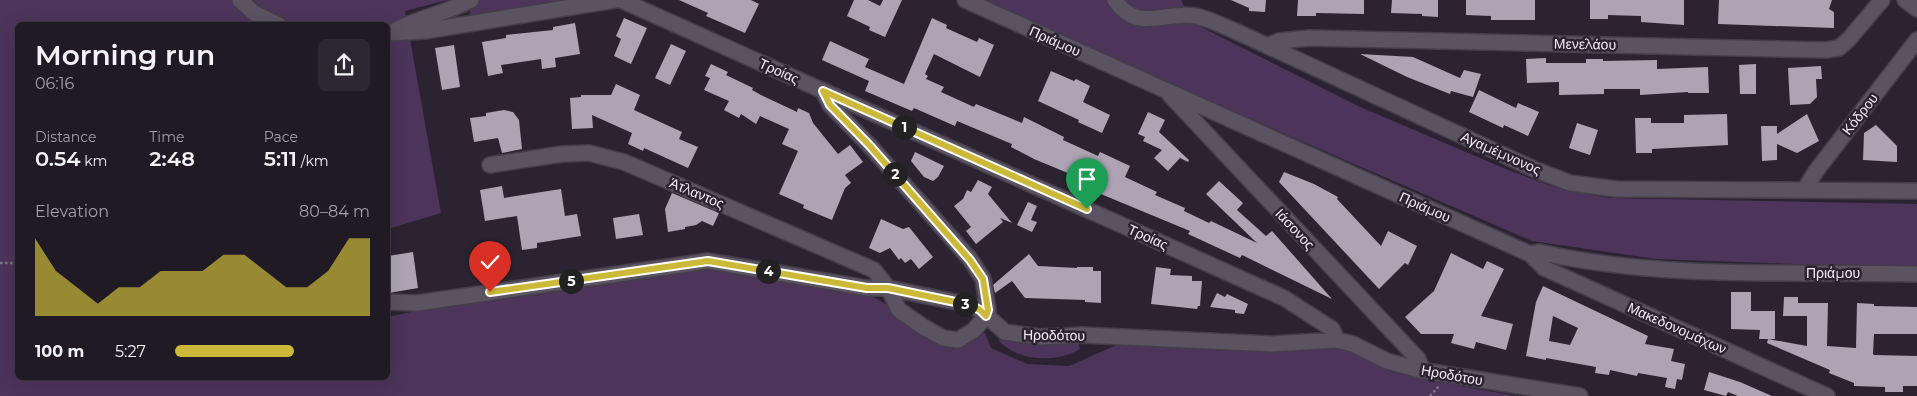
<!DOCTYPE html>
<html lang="en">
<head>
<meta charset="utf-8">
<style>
	:root { --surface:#201a25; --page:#2d2732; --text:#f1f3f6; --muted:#a2a1a7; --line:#3d3842; --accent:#ccb939 }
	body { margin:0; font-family:Montserrat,sans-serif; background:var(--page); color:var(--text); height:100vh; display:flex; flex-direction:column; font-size:19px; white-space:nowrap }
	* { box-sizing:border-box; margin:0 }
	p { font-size:16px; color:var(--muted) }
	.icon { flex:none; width:28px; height:28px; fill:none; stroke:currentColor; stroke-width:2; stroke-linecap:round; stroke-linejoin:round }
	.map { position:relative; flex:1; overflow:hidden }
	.side { position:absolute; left:15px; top:22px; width:375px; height:358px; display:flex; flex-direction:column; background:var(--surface); border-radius:8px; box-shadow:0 5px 20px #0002,0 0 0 1px var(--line) }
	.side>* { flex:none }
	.pin { position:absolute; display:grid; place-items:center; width:42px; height:42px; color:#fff; margin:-51px -21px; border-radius:50% 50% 50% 0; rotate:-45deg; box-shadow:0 0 5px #0007 }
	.pin .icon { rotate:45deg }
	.km { position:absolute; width:25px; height:25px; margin:-12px; border-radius:50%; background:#222; color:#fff; font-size:14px; line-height:25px; text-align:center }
	.round { display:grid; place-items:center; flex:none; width:52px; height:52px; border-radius:8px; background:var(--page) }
	.overview { display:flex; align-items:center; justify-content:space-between; height:85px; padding:0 20px }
	h1 { font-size:28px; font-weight:600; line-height:38px }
	.figures { display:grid; grid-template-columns:repeat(3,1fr); gap:8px; height:85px; padding:5px 20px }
	.figures div { display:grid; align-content:center }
	.figures b { font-size:21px; font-weight:600 }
	.figures small { font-size:14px; font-weight:400 }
	.figures p { font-size:14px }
	.chart { height:140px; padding:10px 20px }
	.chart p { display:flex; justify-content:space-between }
	.chart svg { width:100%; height:90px; margin-top:5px; fill:var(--accent); opacity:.7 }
	ul { padding:0 20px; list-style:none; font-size:16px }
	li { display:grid; grid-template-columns:80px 60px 1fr; align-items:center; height:38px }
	li i { height:12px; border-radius:6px; background:var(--accent) }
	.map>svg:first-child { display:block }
</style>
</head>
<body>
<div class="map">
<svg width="1917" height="396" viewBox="0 0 1917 396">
	<rect width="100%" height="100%" fill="#2b2331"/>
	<!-- green -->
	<path fill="#4c345b" d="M0,0h447l-42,11 36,202 -53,16v-204h-370v353h370v-61l27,-6 298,-48 161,34 21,13 35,30 15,5 36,-12h4l6,15 36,16 42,2 52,-23 175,7 47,-2 49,24 84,17 42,7h-1518z
		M472,0h98l-101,16z
		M984,0h197l12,23 165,83 150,64 49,18 52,10 308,6v62l-122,-2 -139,-5 -124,-18 -256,-111z
		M1000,338l26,4 51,-3 3,10c-23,14 -61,13 -81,-8z"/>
	<!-- building -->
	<path fill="#ada3b5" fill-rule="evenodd" d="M679,0h72l8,4 -14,29 -39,-17 2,-3z
		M854,0h14l12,6 3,-6h19l-17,37 -16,-7 1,-3 -23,-11z
		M1231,0h35l-1,12 -16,-1v-3z
		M1298,0h66v14l-48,-1v3h-19z
		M1392,0h46v17l-16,-1v-2l-31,-1z
		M1466,0h69v20h-44v-4l-25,-1z
		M1590,0h94v25l-43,-3v-6l-33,-1v4h-18z
		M1719,0h113l-3,9 5,3v16l-116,-4z
		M624,18l23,10 -16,36 -17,-8 7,-17 -5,-3z
		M932,18l15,7 -1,3 31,14 2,-4 15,7 -14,32 -46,-23 -9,20 3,2 -2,3 18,8 -3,5 33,15 2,-3 46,19 2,-6 40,20 -1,3 35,16 2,-4 30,14 -5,11 32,15 -2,3 30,13 -1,3 25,12 2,-2 46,22 -51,-49 13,-13 24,22 -6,7 29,26 6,-5 60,68 -90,-44 -2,3 -52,-24 2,-3 -106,-44 3,-6 -53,-22 -23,-12 1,-3 -55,-23 -2,5 -41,-18 -2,3 -47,-20 4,-10 -47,-21 8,-19 39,18 -4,8 39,17z
		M575,23l5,31 -25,4 1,9 -14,2 -1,-10 -40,6 2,8 -15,3 -6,-34 24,-4v-3l47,-5v-3z
		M671,44l15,7 -16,34 -15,-7z
		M454,45l6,42 -18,3 -7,-42z
		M1360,54l53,3 47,21 4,-8 17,4 -8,23 -22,-6 -1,3 -43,-17z
		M1546,58v5h40v-4h17v2l54,-1v9l51,-2 1,26h-21v-1l-48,3v-6h-36v5l-45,1v-13l-32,1 -1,-24z
		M711,64l17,8 -2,3 27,13 -1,2 9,5 36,17 1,-4 11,5 4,10 25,31 12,-9 13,17 -18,13 6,8 -6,5 -13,32 -29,-12 1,-3 -25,-11 19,-43 -16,-7 7,-15 -29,-13 -4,8 -15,-10 -2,4 -15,-8 5,-9 -25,-11 6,-12 -5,-2z
		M1756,64v30h-16l-1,-29z
		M1821,66l1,13h-6l1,18 -7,7 -20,1 -2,-37z
		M1051,71l23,10 2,-2 14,7 -7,16 27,13 -8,18 -24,-11 1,-2 -41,-19z
		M616,84l24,11 -6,15 48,22 -3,7 19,8 -10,21 -44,-20 -1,3 -15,-7 4,-11 -40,-18 1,13 -21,1 -2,-31 11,-1v-2h30z
		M1479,90l37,18 2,-5 21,9 -11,24 -24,-11 -1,3 -34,-16z
		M504,110l9,2 6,8 3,29 -20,4 -4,-15 -24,4 -4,-24 16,-2v-3z
		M1148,112l17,8 -6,12 30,28 -1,2 -8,-4 -12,13 -14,-13 8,-8 -19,-9 2,-4 -7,-3z
		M1727,114l1,31 -76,4v4h-16l-1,-35h16v5h33v-8z
		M1807,114l12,27 -22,12 -20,-9v16l-15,1 -1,-35h16v8z
		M1577,123l21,7 -8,25 -21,-7z
		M1876,125l21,21v16l-34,-2 1,-27z
		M915,152l29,14 -6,11 -5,4 -9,-4 -13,-16z
		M1284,172l30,12 24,13 -1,2 44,47 7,-15 29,15 -9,19 -3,-2 -26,26 -100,-107z
		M978,180l14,7 -4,7 24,29 -12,-5 3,4 -27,22 -10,-13 5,-4 -17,-21 9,-7 4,-9 4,2z
		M502,186l2,12 57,-9 4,27 12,-2 4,22 -44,7v5l-15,2 -5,-34 -32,5 -5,-31z
		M672,193l47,20 -6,13 -11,-5 -6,4 -11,2v2l-17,3 -3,-23z
		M1028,202l9,4 -6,14 6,2 -5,10 -15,-7z
		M639,214l4,21 -27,4 -3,-21z
		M881,219l22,10 6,-2 24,30 -14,12 -8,-10 -6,4 -4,-5 -2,2 -9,-12 -10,5 -11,-5z
		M413,252l5,36 -29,5 -1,-37z
		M1451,253l32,16 4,-8 17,8 -23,47 32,8 -7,26 -30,-8 -2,7 -23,-6 3,-9h-33l-16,-17 29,-26z
		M1029,254l9,12 39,2v-1h16v4h8v32l-16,-1v-2l-60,-2 -13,-17 -17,12 -2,-8z
		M1156,267l15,2 -1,6 22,1v5h10l-2,25h-2l-1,3 -46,-5z
		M1543,286l105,50 -3,8 29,5 -3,12 14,3 -3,16 -5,-1 -2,10 -10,-2 2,-9 -29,-5 -1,3 -27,-6 -1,5 -14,-2 1,-6 -50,-9v2l-20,-4 10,-54zM1553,316l25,12 -8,17 -21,-4z
		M1731,292h20v19h24v28h-16l1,-9 -29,-1z
		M1217,293l8,4 2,-3 21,10 -4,10 -9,-1v-3l-25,-3z
		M1784,297h14v6h30l-1,43 29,2 1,-45 17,1v2l43,1v27h-43l-1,20 1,1 43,1v30h-14v6h-18v-5l-31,-1v-3l-25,-10 1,-3 -63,-27 1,-4 39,7v-30h-24z
		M1709,372l31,10 32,14h-34l-10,-4 -2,4 -22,-6z"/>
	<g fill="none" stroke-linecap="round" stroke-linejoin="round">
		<defs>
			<path id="minor" d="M240,0l14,13 25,12
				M621,0l663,298 48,31 5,11
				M965,0l565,254 9,-2c124,28 252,19 378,22
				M1115,0c22,34 52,10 81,16 13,3 25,9 37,14l303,140 34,13 46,6 301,2
				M1905,0l12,9
				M396,30c25,-13 51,-17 75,-30
				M388,33l37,-2 190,-31
				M1267,46l12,-5 30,-3 517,12 13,-2 10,-9 33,-39
				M1170,95l248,264 2,5v6
				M490,165l72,-11 27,-1 35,9 250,108 14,18 11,22 23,16 21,12 15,2 16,-10 12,-14 2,-6 -5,-31 -13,-20 -100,-113 -40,-41 -7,-14
				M1805,189l11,-18 101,-131
				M1530,254l14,14 283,128
				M388,302l29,1 291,-42 159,27h21l82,17 10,5 25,22 35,5 42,-2 190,9 65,-4 16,4 34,17 33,9 160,26"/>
		</defs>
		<!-- minor casing -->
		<use href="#minor" stroke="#443e4a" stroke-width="18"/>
		<!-- path -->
		<path stroke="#7b7480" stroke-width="2.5" stroke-dasharray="2.5 2.5" stroke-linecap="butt" d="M0,263h18
			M1430,396l9,-10"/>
		<!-- minor -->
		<use href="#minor" stroke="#5b5262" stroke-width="15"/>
	</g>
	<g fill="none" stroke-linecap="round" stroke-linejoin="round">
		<defs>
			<path id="route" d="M490,292l218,-31 159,27h21l82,17 10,5 6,6 2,-6 -5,-31 -13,-19 -100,-114 -40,-41 -7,-14 264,118"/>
		</defs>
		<!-- route casing -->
		<use href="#route" stroke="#fff" stroke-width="10"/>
		<!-- route -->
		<use href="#route" stroke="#ccb939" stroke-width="6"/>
	</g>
	<g text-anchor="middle" stroke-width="5" stroke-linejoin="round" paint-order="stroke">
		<!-- street labels -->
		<g font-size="14" fill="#f4eef8" stroke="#2b2331">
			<text transform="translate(1055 41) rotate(24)" y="5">Πριάμου</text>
			<text transform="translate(1585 44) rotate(1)" y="5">Μενελάου</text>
			<text transform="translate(779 71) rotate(24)" y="5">Τροίας</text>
			<text transform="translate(1860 114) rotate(-52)" y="5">Κόδρου</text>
			<text transform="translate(1501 153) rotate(24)" y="5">Αγαμέμνονος</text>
			<text transform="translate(697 193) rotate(23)" y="5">Άτλαντος</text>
			<text transform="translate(1425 207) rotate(24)" y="5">Πριάμου</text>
			<text transform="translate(1295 229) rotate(47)" y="5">Ιάσονος</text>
			<text transform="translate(1148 237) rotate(24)" y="5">Τροίας</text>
			<text x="1833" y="278">Πριάμου</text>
			<text transform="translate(1677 328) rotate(24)" y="5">Μακεδονομάχων</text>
			<text transform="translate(1054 335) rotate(1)" y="5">Ηροδότου</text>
			<text transform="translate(1452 375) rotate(10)" y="5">Ηροδότου</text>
		</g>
	</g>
</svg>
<div class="pin" style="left:1087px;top:209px;background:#1e9e55"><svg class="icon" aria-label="arrive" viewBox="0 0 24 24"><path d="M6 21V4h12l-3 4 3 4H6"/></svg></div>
<div class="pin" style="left:490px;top:292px;background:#d93025"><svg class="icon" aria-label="check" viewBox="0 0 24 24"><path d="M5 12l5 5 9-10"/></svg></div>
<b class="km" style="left:904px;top:127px">1</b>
<b class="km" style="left:895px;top:174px">2</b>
<b class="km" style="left:965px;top:304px">3</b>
<b class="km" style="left:768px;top:271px">4</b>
<b class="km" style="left:571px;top:281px">5</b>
<section class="side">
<div class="overview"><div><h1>Morning run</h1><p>06:16</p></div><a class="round"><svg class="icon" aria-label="share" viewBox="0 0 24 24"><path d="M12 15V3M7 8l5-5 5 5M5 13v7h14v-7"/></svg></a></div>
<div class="figures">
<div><p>Distance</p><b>0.54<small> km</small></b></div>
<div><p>Time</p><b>2:48</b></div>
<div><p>Pace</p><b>5:11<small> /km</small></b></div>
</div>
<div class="chart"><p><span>Elevation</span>80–84 m</p>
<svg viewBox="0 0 160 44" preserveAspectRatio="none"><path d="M0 44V6L10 22L20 30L30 38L40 30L50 30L60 22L70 22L80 22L90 14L100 14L110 22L120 30L130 30L140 22L150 6L160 6V44z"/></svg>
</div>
<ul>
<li><b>100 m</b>5:27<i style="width:61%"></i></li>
</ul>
</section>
</div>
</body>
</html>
